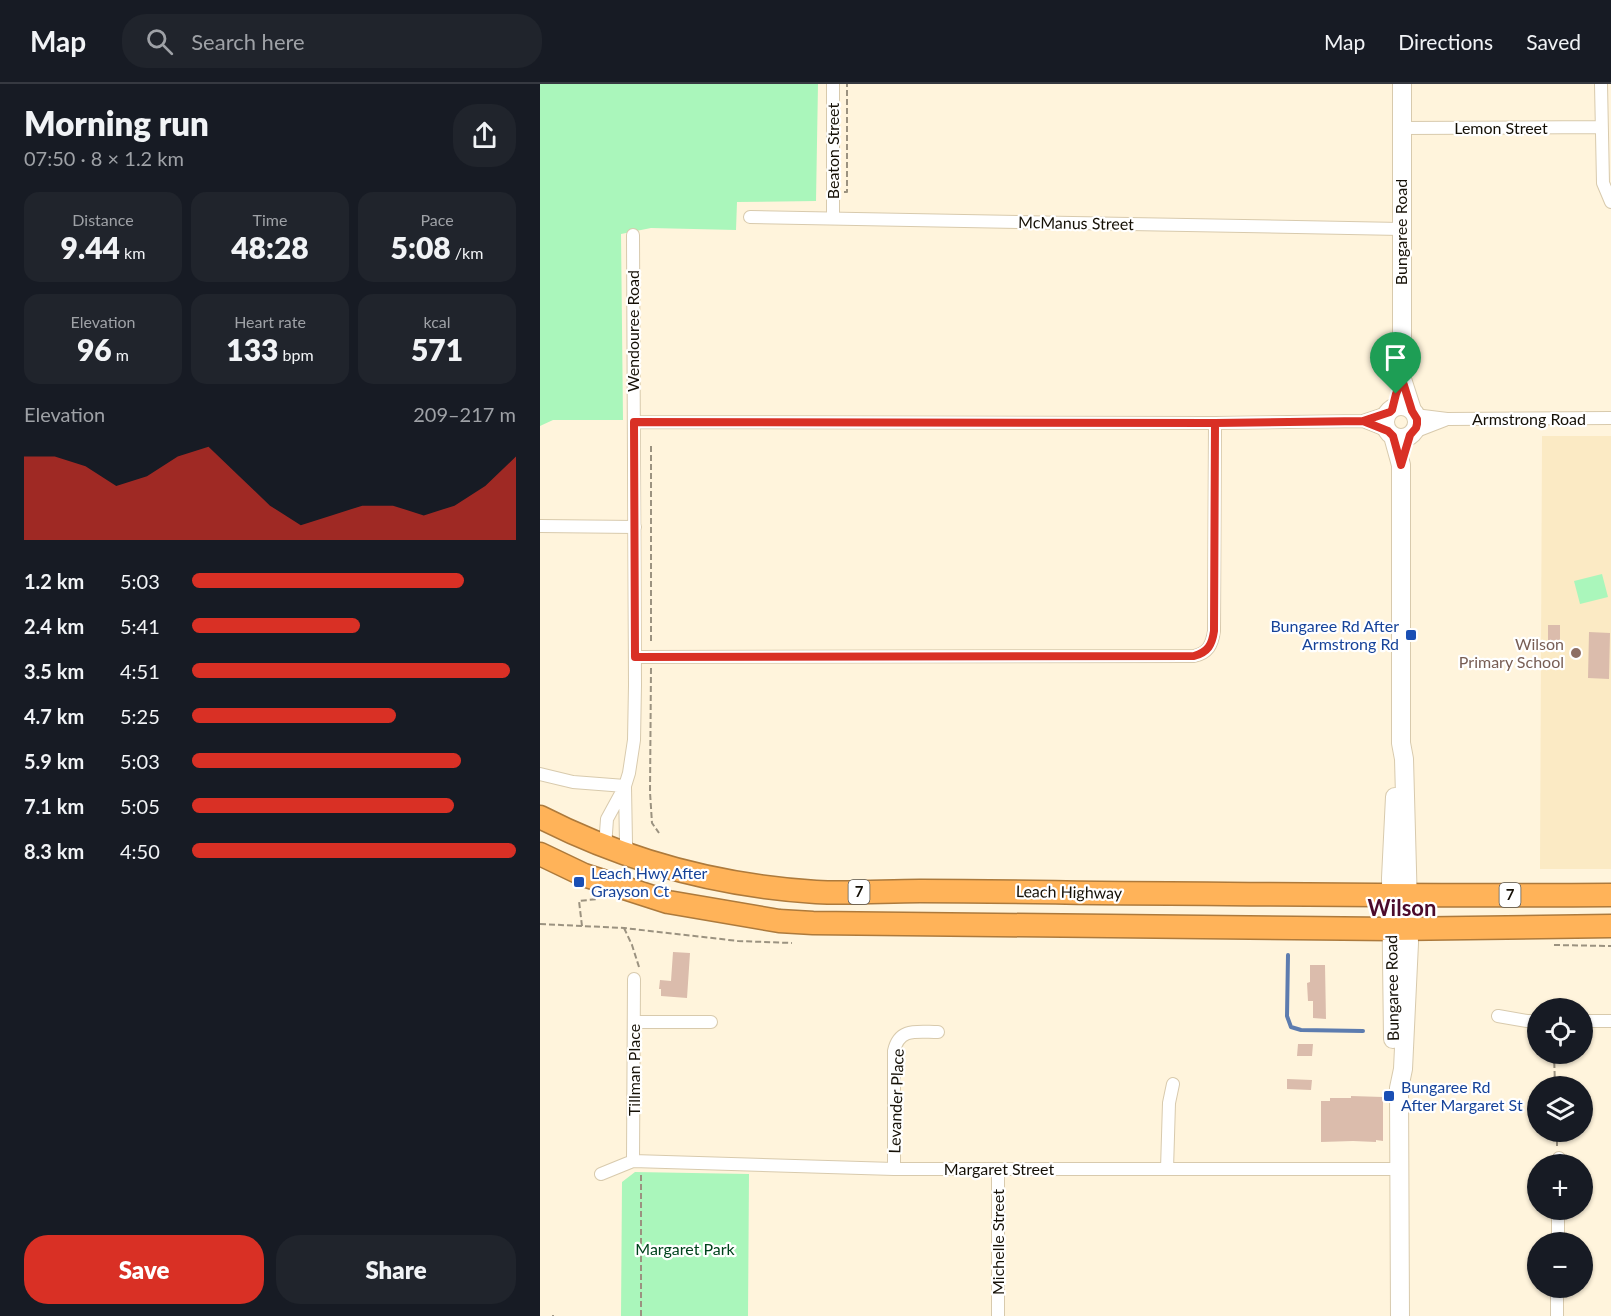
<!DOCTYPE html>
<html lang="en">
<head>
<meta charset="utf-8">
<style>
	:root { --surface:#171b24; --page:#20242c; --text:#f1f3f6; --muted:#9ea1a6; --line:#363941; --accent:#d93025 }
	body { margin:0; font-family:Lato,sans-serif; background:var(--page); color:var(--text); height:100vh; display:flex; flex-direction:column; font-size:22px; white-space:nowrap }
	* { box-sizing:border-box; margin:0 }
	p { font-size:20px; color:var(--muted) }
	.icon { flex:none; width:33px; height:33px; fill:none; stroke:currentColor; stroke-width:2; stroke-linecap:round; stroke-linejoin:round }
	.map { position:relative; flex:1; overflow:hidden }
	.drawer { display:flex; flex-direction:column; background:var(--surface); width:540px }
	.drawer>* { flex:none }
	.tools { position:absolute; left:987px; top:914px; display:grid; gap:12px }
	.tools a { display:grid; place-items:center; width:66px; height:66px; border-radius:50%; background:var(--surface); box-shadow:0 2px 4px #0004; font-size:30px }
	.pin { position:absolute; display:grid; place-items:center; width:51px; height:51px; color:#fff; margin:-62px -26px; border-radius:50% 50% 50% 0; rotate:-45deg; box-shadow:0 0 6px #0007 }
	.pin .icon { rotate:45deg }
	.round { display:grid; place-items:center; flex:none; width:63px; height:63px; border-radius:24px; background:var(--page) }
	.overview { display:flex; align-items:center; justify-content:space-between; height:102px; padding:0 24px }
	h1 { font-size:33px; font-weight:800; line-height:45px }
	.figures { display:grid; grid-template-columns:repeat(3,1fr); gap:9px; height:102px; padding:6px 24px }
	.figures div { display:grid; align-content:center; border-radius:15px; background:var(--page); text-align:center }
	.figures b { font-size:30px; font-weight:800 }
	.figures small { font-size:16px; font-weight:400 }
	.figures p { font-size:16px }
	.chart { height:168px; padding:12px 24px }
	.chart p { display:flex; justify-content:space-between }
	.chart svg { width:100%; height:108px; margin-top:6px; fill:var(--accent); opacity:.7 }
	.button { display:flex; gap:12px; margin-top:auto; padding:12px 24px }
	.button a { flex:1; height:69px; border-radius:24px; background:var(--accent); color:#fff; font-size:24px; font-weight:800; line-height:69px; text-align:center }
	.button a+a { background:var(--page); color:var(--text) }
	ul { padding:0 24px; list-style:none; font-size:20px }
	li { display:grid; grid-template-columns:96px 72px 1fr; align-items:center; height:45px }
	li i { height:15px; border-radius:8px; background:var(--accent) }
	header { display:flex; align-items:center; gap:36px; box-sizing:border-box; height:84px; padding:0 30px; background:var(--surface); border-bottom:2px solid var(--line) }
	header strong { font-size:28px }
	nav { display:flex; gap:33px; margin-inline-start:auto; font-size:21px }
	.search { width:420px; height:54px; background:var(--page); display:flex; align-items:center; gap:15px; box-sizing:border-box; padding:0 21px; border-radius:24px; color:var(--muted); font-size:22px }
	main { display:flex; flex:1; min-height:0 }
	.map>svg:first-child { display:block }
</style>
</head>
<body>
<header>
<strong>Map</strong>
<div class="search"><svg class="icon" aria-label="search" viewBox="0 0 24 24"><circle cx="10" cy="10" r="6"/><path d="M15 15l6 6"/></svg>Search here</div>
<nav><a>Map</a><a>Directions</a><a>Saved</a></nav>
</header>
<main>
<section class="drawer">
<div class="overview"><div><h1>Morning run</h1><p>07:50 · 8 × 1.2 km</p></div><a class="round"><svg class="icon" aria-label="share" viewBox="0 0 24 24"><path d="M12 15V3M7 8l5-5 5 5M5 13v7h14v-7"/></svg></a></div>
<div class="figures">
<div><p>Distance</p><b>9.44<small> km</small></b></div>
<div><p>Time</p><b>48:28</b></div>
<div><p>Pace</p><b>5:08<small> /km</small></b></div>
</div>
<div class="figures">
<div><p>Elevation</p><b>96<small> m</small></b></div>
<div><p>Heart rate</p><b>133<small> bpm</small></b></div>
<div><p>kcal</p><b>571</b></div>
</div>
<div class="chart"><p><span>Elevation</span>209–217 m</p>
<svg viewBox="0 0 160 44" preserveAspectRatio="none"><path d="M0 44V10L10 10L20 14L30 22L40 18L50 10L60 6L70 18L80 30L90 38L100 34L110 30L120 30L130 34L140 30L150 22L160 10V44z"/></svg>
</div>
<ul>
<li><b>1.2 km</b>5:03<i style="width:84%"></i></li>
<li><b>2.4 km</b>5:41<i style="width:52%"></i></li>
<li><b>3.5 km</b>4:51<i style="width:98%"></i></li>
<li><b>4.7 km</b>5:25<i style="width:63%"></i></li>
<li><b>5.9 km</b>5:03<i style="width:83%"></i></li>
<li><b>7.1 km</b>5:05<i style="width:81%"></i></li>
<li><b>8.3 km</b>4:50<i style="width:100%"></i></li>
</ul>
<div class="button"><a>Save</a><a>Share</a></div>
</section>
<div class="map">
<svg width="1071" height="1232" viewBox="0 0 1071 1232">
	<rect width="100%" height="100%" fill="#fff4dc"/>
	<!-- built -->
	<path fill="#fbeac4" d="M1002,352h69v433h-71z"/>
	<!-- green -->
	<path fill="#aaf6bb" d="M0,0h278l-2,117 -79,1 -1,28 -85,-2 -30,6 2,186h-70l-13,6z
		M1062,490l6,23 -28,7 -6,-23z
		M95,1088l114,2 -1,142h-127l1,-134z"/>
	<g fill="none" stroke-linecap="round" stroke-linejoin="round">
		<!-- stream -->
		<path stroke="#5d7caf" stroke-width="4" d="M748,871l-1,61 4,11 10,3 62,1"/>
	</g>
	<!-- building -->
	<path fill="#dbbcac" d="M1008,541h12v16h-12z
		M1049,548l21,1 -1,46 -21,-1z
		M133,868l17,1 -3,45 -26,-2v-7h-2l1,-9 11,1z
		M770,881h15l1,54 -13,-1v-17h-5l-1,-18 3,-1z
		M758,960h15l-1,12h-15z
		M747,995l25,1 -1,10 -24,-1z
		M811,1012l32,1v44l-7,-1v2l-23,-1 -32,1v-41h9v-3h21z"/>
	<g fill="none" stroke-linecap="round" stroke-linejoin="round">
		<defs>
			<path id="street" d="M1061,0l2,99 8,19
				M862,44l199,-1
				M210,133l651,12
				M293,134v-134
				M875,331l32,4 164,-1
				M823,337l25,10
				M94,338l581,1 148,-2 27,-9
				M874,348l31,-12
				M0,442l95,1
				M95,573l559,-1c14,-3 18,-11 20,-25l1,-208
				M0,690l33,8 52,4
				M85,703l1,56 3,13
				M65,763l2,-28 18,-33 4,-13 5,-33 1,-55 -2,-450
				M958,932l29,5h11
				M1042,937h29
				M94,938h77
				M93,1077l1,-182
				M1019,1080v-6
				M354,1085v-118c5,-24 24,-19 44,-19
				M458,1085v147
				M627,1085l2,-66 4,-19
				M61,1090l32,-13 261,8h505
				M1018,1158v-33
				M1017,1232v-29"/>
			<path id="secondary" d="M862,0v295l10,31
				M845 338a16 16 0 1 1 32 0a16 16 0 1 1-32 0Z
				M853,352l8,29v278l3,16 5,184 -6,126 -4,19 1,228
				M853,955l-2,-161 4,-81"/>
			<path id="highway" d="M0,733c86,44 180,69 276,75 35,2 70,-1 104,-1 60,0 120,1 179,2 171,1 341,3 512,2
				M0,770l44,21 84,27 111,19 34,2 578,6 220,-3"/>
		</defs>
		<!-- street casing -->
		<use href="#street" stroke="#d8caad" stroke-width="14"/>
		<!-- secondary casing -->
		<use href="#secondary" stroke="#d8caad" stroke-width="20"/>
		<!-- highway casing -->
		<use href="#highway" stroke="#ad7a3c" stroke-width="25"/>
		<!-- path -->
		<path stroke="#9b9280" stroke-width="2" stroke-dasharray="6 3" stroke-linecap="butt" d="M304,108h3v-108
			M111,362v198
			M111,584l-1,124 2,31 7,10
			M0,840l84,4 114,13 54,2
			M42,842l-3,-25 19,-2
			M84,844l8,17 7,22
			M1014,861l57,1
			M1014,969l1,33
			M1017,1047v16
			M13,1232v-1
			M101,1232v-143"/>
		<!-- street -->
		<use href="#street" stroke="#fff" stroke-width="12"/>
		<!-- secondary -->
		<use href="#secondary" stroke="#fff" stroke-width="18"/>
		<!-- highway -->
		<use href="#highway" stroke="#ffb359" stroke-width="22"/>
	</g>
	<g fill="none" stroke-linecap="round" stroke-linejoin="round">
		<defs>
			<path id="route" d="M856,310l-4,16 -2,2 -27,9 -148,2 -1,208c-2,14 -6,21 -20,25l-559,1 -1,-235 581,1 148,-2 25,10 5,5 8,29 9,-30 6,-7 1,-4v-5l-5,-8 -10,-32 -6,15"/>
		</defs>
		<!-- route casing -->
		<use href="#route" stroke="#fff" stroke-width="12"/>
		<!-- route -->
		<use href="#route" stroke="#d93025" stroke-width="8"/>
	</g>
	<!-- markers -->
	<g fill="#1a4fb4" stroke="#fff" stroke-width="2">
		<rect x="865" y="545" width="12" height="12" rx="3"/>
		<rect x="33" y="792" width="12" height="12" rx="3"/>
		<rect x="843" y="1006" width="12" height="12" rx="3"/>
	</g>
	<circle fill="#8d6e63" stroke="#fff" stroke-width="2" cx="1036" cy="569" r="6"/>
	<g text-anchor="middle" stroke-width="4.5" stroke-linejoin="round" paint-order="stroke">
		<!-- shield labels -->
		<g fill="#fff" stroke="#5b5851" stroke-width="1.5">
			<rect x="308.5" y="796" width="21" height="24" rx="4.5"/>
			<rect x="959.5" y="799" width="21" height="24" rx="4.5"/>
		</g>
		<g font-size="15" font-weight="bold" fill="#151006">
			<text x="319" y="813">7</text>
			<text x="970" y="816">7</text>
		</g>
		<!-- street labels -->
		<g font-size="16" fill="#151006" stroke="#fff">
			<text x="961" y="50">Lemon Street</text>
			<text transform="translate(293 67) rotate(-90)" y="6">Beaton Street</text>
			<text transform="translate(536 139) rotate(1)" y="6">McManus Street</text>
			<text transform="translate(861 148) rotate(-90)" y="6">Bungaree Road</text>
			<text transform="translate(93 247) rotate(-90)" y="6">Wendouree Road</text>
			<text x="989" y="341">Armstrong Road</text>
			<text transform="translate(529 808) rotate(1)" y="6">Leach Highway</text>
			<text transform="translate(852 904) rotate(-91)" y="6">Bungaree Road</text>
			<text transform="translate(94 986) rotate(-90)" y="6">Tillman Place</text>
			<text transform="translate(356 1017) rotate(-88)" y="6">Levander Place</text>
			<text x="459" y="1091">Margaret Street</text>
			<text transform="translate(458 1158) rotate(-90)" y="6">Michelle Street</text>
		</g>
		<!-- transit labels -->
		<g font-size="16" fill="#164399" stroke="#fff" text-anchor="start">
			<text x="859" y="548" text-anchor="end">Bungaree Rd After<tspan x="859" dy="18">Armstrong Rd</tspan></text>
			<text x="51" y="795">Leach Hwy After<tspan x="51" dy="18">Grayson Ct</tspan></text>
			<text x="861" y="1009">Bungaree Rd<tspan x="861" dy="18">After Margaret St</tspan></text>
		</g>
		<!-- education labels -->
		<g font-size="16" fill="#785e54" stroke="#fff" text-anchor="end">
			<text x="1024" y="566">Wilson<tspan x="1024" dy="18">Primary School</tspan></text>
		</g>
		<!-- park labels -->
		<g font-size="16" fill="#00441c" stroke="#fff">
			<text x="145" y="1171">Margaret Park</text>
		</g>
		<!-- district labels -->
		<g font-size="22" font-weight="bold" fill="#4c0b2c" stroke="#fff">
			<text x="862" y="832">Wilson</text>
		</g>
	</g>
</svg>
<div class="tools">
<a><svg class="icon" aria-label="locate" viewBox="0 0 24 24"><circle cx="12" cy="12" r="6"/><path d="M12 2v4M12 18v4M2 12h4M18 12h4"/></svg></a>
<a><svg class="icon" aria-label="layers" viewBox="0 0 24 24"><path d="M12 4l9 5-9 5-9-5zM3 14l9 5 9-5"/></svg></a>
<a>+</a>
<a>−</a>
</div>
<div class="pin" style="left:856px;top:310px;background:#1e9e55"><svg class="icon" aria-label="arrive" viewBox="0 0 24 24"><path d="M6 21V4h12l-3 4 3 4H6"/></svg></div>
</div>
</main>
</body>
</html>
